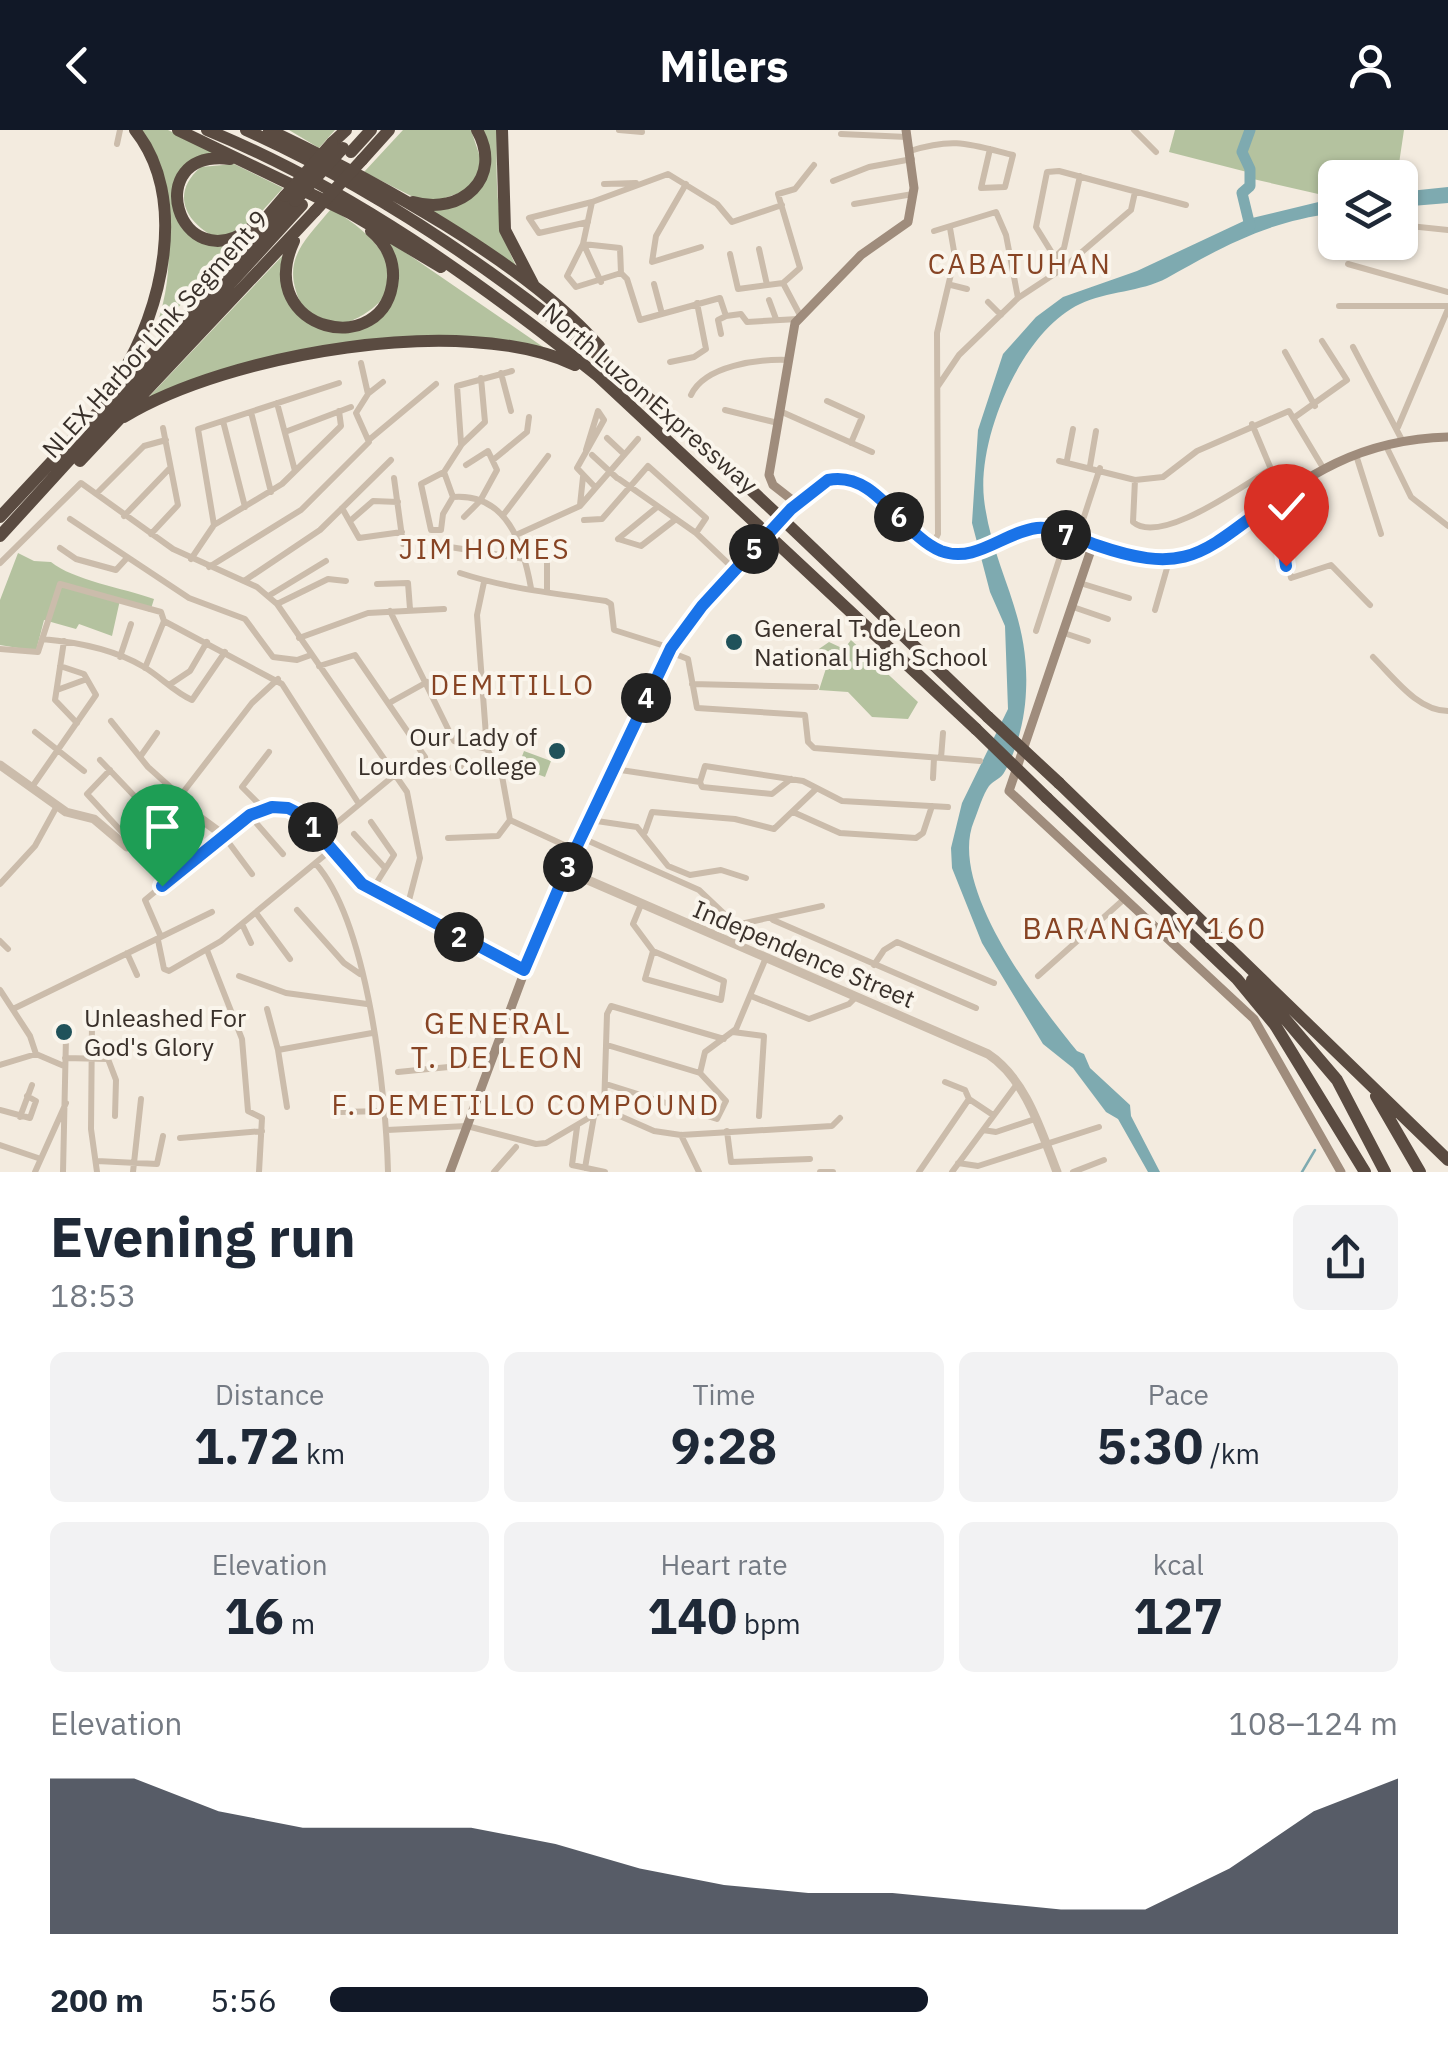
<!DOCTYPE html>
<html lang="en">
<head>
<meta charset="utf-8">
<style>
	:root { --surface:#fff; --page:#f2f2f3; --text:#1f2937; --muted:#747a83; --accent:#111827 }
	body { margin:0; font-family:"IBM Plex Sans",sans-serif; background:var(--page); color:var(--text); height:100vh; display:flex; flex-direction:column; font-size:38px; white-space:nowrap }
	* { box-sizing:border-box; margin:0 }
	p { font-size:32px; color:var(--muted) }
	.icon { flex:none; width:55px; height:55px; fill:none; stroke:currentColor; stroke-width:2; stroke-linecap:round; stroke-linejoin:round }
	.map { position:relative; height:1042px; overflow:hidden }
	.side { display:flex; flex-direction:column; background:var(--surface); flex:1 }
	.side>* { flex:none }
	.fabs { position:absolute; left:1318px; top:30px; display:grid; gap:20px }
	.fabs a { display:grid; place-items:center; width:100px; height:100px; border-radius:15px; background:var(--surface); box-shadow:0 2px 8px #0004; font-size:50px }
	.pin { position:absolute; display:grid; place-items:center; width:85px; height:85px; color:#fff; margin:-102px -42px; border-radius:50% 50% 50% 0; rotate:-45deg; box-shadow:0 0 10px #0007 }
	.pin .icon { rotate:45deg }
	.km { position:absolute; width:50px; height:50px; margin:-25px; border-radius:50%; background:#222; color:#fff; font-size:28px; line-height:50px; text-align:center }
	.round { display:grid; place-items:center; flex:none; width:105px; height:105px; border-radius:15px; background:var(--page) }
	.head { display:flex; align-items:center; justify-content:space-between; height:170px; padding:0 50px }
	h1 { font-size:55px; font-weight:700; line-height:75px }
	.stats { display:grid; grid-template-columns:repeat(3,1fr); gap:15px; height:170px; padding:10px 50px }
	.stats div { display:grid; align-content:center; border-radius:15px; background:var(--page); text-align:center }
	.stats b { font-size:50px; font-weight:700 }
	.stats small { font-size:28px; font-weight:400 }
	.stats p { font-size:28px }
	.chart { height:280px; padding:20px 50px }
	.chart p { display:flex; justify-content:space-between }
	.chart svg { width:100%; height:180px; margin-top:10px; fill:var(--accent); opacity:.7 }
	ul { padding:0 50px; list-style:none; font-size:32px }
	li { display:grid; grid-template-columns:160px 120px 1fr; align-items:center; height:75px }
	li i { height:25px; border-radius:12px; background:var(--accent) }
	header { display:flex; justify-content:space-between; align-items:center; height:130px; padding:0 50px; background:var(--accent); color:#fff; font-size:45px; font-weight:700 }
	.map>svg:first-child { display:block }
</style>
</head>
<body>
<header><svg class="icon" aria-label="back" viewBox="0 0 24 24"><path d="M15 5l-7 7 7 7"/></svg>Milers<svg class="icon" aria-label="person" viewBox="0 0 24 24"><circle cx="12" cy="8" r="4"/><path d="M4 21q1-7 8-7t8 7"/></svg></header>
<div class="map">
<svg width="1448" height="1042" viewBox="0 0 1448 1042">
	<rect width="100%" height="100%" fill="#f3ebdf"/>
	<!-- green -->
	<path fill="#b4c29f" d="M141,0h27l57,26 -31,6 -20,49c10,27 34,41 62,33l-82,90c29,-83 9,-124 -13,-204z
		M289,0h46l-16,18z
		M403,0h68l11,33 -11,26 -44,15 -63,-32z
		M481,0h16c-1,52 -3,99 24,145l-92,-66 49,-18z
		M1175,0h70l-7,20 9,22 -78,-20z
		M1252,0h152l-7,47 -62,1v17l-8,1 -74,-17 -8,-24z
		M234,34l49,24 -38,42 -28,8c-32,-15 -47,-45 -16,-71z
		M331,79c58,32 92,86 10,116l-36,-13c-26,-49 -6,-65 26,-103z
		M380,105l169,116 -57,-12 -153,7 -194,55 142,-150c-12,20 -3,59 19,70 11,6 26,8 38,11l49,-35z
		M18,423l16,8 17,1c22,18 72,26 103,37l-4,13 -30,-12 -8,36 -33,-12 -3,5 -32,-9 -8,31 -36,-6v-45z
		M851,510l67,62 -10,17 -36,-2 -24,-25 -29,-2 11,-34 -14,-5 13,-9 15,7z
		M524,621l27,10 -6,16 -27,-10z"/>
	<!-- water -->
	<path fill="#7eaab0" d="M1448,57v16l-48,4v-15z
		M1335,68v15c-69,9 -109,32 -168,65 -26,14 -60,13 -87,26 -58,27 -103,133 -96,195 8,70 46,114 42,192 -1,27 -8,56 -21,80 -4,8 -11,9 -16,15 -6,8 -11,25 -15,35 -27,65 63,181 103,230l7,3 6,14 40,37 1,11 29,56h-12l-30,-53 -12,-7 -33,-44 -30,-24 -61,-101 -30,-75 -1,-20 11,-45 46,-94 -3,-83 -15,-34 -18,-69 6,-93 25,-76 33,-37 27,-20 74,-26 111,-52z"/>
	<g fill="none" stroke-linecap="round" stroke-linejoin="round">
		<!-- stream -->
		<path stroke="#7eaab0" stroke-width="2.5" d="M1302,1042l13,-22"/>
		<!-- river -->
		<path stroke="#7eaab0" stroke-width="11" d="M1250,0l-8,22 8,17v17l-8,7 8,33"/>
		<!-- minor -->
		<path stroke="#cbbcab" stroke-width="6" d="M619,0l23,2
			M1134,0l22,22
			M841,4l66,3
			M117,14l3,-14
			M910,21c44,-14 59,-7 103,4l-8,32 -24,1 9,-39
			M833,51l36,-14 43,-8
			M604,54l32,-1
			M686,54l-30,52 -4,26 49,-15
			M592,72l-9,42 -16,32 9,11 45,-14
			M854,74l59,-10
			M588,92l-49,11 -10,-15 63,-16 76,-28 49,30 15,18 50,-17
			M1400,95l48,5
			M934,101l62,-19 10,23 12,63
			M1334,108l1,-1
			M583,114l37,4 1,25
			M584,115l17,37
			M759,119l8,36
			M730,124l8,35 45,-6
			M1054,128l10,-10 16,-72
			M1348,134l100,28
			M1062,139l-26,-42 11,-55 12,-1 127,34
			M621,143l6,6 13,41 80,-22 6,18
			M654,154l8,30
			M951,155l16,4
			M769,170l7,19
			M988,172l13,13
			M1339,176h109
			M726,186l15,-2 6,8 51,-3
			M801,187l-18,-34 17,-15 -22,-74 17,-5 19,-24
			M721,204l-3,-14 8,-4
			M1353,217l50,95
			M1285,222l30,54
			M670,232l24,-5 12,-8 -9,-46
			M501,243l10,38
			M938,256l21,-31 59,-57 44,-29 69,-59 4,-18
			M369,263l14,-11
			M691,265c14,-30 68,-36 97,-35
			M827,271l35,16 -11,26
			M277,273l18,68
			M725,280l53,13
			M251,282l20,80
			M782,282l90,40
			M1295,287l52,-37 -25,-39
			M223,291l22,86
			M1398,297l50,-118
			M285,302l66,-25
			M607,308l17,16
			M370,309l66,-55
			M461,313l-4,-57 55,-15
			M1387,318l24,49 37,29
			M586,320l12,-39 6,9 -27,48 18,19
			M592,325l25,23
			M1356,325l25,79
			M493,330l34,-28 2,-15
			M1067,330l6,-31
			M1059,331l76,19 28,-3 34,-26 92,-40 33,55
			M1090,336l6,-35
			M444,342l-23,12 10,46h10l2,-16 10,-17
			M394,348l9,66
			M619,349l77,54 39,37
			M1135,350l-2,42c28,24 110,-37 138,-53l-19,-45
			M96,364l48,-48 22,-6
			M453,367l-9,-25 18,-28 23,-22 -4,-44
			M453,367c54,-4 70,47 78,91
			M1275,369l16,79 40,-13 39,40
			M580,375l3,-28
			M342,378l17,30 43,-6
			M504,384l44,-58
			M124,386l46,-48
			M464,387l16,-16 17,-31 -9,-19 -22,14
			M70,389l119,79 56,21 28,38 24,3 14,-5
			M584,390l18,-1 46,-53 58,52 -10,15
			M350,391l23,-20 25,1
			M214,395l-16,-96 141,-46
			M151,404l27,-29 -15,-77
			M516,405l64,-29 58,-67
			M1077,408l23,-70
			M618,409l23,7 35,-27
			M618,409l38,-31
			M547,411v51
			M932,416l6,-12 -1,-201 18,-76 -5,-29
			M450,417l75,12
			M60,418l16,11 40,11 11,-12
			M191,429l23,-34 68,-41 59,-58 -2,-15
			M0,433l81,-80 92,66 84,38 20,17 130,188 13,66 -13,50
			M209,437l92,-57 68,-68 -13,-29 12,-19 -7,-31
			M460,443c49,16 94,20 146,28l5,3 3,26 57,18
			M244,451l76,-51 71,-70
			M484,452l-7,33 10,134
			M1080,453l49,15
			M377,454l31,-1 2,26
			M270,465l56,-34
			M277,474l51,-25 18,2
			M1073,477l35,12
			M1155,480l14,-49
			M390,481l64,130 33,8 15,27 8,44 65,30
			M164,491l118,63 77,120
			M1036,501l31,-96
			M1064,503l24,8
			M299,508l69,-25 76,-4
			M42,509c35,3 72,10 102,28 17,10 30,25 48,33l33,-48
			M64,511l-9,59 22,23
			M0,519l38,3 22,-68 101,28 3,9
			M670,522l18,7 9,49 108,7 3,27 6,6 166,13
			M120,527l11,-33
			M1373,527c22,22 45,54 75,54
			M319,536l36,-11 70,102
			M145,538l19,-47
			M692,554l124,3
			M169,555l21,-14 17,-29
			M57,560l30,-11
			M391,572l36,-20
			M111,591l37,46 39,35 2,8
			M35,602l49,39
			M140,627l17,-24
			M941,628l2,-25
			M100,630l63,66
			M427,637l72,2
			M614,639l86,13 2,5 70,7 19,-15
			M110,640l-23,24 46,50
			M933,648l1,-20
			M700,652l5,-16 98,15 39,20 106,6
			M32,657l64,-92 -12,-21 -24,-8
			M181,665l71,-92 26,-24
			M264,679l-22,-22 27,-35
			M793,682l47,21 76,5 7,-5 9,-27
			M251,687l32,37
			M590,690l47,7 31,39 22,9 31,-5 25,8
			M371,692l23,33 -22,35
			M645,702l7,-20 83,7 39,10 42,-40
			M354,704l31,34
			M321,706l76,-63
			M448,708l50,-2 12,-16
			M582,708l117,52 37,35 86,-19
			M316,734c52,59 70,229 72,308
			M0,754l35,-38 22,-40
			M640,777l-7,17 20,27 -8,28 76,21 3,-19 -71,-30
			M297,780l47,53 16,11
			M256,783l34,46
			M773,790l203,88
			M242,794l9,19
			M161,807l-16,-37 78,-65 29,39
			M158,810l6,29 5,2 52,-30 110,-91
			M0,811l8,8
			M207,820l35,89 6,72 14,7 -3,54
			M127,823l10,22
			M874,835l10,-15 13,-8 97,41
			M239,846l47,17 81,11
			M1038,846l84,-75
			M0,860l30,46 6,18
			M751,866l58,23 40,-15 6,-6
			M13,879l199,-97
			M267,879l11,41 94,-17
			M92,892l-1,107 6,43
			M733,902l31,4 -5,80
			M278,920l9,57
			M65,928l43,1 8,21 -1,36
			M0,935l36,-11 28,12
			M398,942l91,-9
			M700,943l5,-21 31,-23 29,-69
			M945,952l20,8 4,9 24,16
			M606,954l111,35 9,-18 -26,-28 -93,-28
			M604,979l50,22 27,4 151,-9 8,-8
			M604,979l3,-95 4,-8 113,33
			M0,980l30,8 6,-17 -9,-5
			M340,982l45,-1
			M20,987l12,-32
			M577,997l-5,38 33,7
			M387,1000l80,-4 69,18 10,-1 58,-34
			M983,1000l13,2 39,-13
			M727,1001l4,31 79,-3
			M681,1005l18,37
			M180,1008l82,-7
			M0,1015l38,13
			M97,1031l60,3 6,-28
			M958,1033l20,3 121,-39
			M585,1038l9,-52
			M35,1042l31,-69
			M63,1042l3,-135
			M133,1042l8,-73
			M494,1042l22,-25
			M820,1042h13
			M919,1042l50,-73
			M952,1042l65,-88
			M1073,1042l31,-12"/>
		<!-- tertiary -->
		<path stroke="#cbbcab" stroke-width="9" d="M0,635l66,47 28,7 33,28 62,-37 34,25 41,-26h28l69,75 164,86
			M567,741l421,183c38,25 53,77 69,118"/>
		<!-- secondary -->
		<path stroke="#9f8c7c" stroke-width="9" d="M796,373l-23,-18 -4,-10 26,-152 66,-68 47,-33 6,-34 -8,-58
			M791,379l29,-26 29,-4c37,13 56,56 91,71 38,17 67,-25 103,-22 52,4 103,52 156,26 86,-58 137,-114 249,-117
			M1093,414l-84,247 245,228 87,153
			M450,1042l87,-234 127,-276 28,-44 62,-69"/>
		<!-- motorway -->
		<path stroke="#5a4b41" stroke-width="12" d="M178,0l172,83 91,54
			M207,0c144,59 270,150 391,246l378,353
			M246,0c293,132 513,369 742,587
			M269,0c103,49 255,131 330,216
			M502,0l3,100 28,54
			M332,13l14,-13
			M351,22l20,-22
			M230,29c-91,-11 -52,123 21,69
			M362,30l27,-30
			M413,72c48,14 91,-24 64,-72
			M248,109l37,-43
			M294,111c-42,91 93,121 99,37 1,-19 -8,-35 -22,-47
			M120,247c42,-66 69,-179 15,-247
			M124,287c103,-63 341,-105 451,-52
			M80,331l235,-250
			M0,387l295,-316
			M0,406l302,-331
			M1059,653l389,377
			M1047,668l190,181 38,46 90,147
			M1252,850l85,100 48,92
			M1376,966l44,76"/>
		<!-- secondary-bridge -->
		<path stroke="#9f8c7c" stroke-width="9" d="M754,419l37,-40"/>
		<!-- motorway-bridge -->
		<path stroke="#5a4b41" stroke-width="12" d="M285,66l47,-53
			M295,71l48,-53
			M315,81l47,-51
			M988,587l71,66
			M976,599l71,69"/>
	</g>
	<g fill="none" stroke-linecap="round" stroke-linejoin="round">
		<defs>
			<path id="route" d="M162,756l88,-71 22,-8 16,1 14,7 60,69 162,86 51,-120 96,-202 31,-42 89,-97 37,-29c49,-10 73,55 113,71 35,13 63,-19 96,-23 18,-2 42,11 59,17 93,32 107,7 180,-46l10,67"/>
		</defs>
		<!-- route casing -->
		<use href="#route" stroke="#fff" stroke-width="20"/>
		<!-- route -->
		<use href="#route" stroke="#1a73e8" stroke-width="12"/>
	</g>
	<!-- markers -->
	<g fill="#20525a" stroke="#faf5ec" stroke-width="4">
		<circle cx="734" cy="512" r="10"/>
		<circle cx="557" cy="621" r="10"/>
		<circle cx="64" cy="902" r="10"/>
	</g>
	<g text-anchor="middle" stroke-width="8" stroke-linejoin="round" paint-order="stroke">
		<!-- street labels -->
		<g font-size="25" fill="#39302a" stroke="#faf5ec">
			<text transform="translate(155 204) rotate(-48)" y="9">NLEX Harbor Link Segment 9</text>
			<text transform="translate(650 268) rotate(41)" y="9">North Luzon Expressway</text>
			<text transform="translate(804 824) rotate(23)" y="9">Independence Street</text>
		</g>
		<!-- poi labels -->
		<g font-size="25" fill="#39302a" stroke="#faf5ec" text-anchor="start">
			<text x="754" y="507">General T. de Leon<tspan x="754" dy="29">National High School</tspan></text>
			<text x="537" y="616" text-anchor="end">Our Lady of<tspan x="537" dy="29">Lourdes College</tspan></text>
			<text x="84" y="897">Unleashed For<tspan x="84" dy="29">God's Glory</tspan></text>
		</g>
		<!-- neighbourhood labels -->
		<g font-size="28" letter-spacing="2.5" fill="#874424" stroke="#faf5ec">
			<text x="1020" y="144">CABATUHAN</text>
			<text x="485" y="429">JIM HOMES</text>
			<text x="513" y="565">DEMITILLO</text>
			<text x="526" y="985">F. DEMETILLO COMPOUND</text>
		</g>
		<!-- quarter labels -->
		<g font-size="30" letter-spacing="2.5" fill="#874424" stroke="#faf5ec">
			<text x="1145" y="809">BARANGAY 160</text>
			<text x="498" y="904">GENERAL<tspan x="498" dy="34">T. DE LEON</tspan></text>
		</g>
	</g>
</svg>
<div class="fabs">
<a><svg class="icon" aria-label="layers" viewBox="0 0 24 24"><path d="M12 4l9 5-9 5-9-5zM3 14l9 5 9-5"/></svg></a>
</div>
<div class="pin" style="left:162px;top:756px;background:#1e9e55"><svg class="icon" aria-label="arrive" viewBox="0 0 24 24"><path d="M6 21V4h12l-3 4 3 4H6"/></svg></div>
<div class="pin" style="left:1286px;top:436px;background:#d93025"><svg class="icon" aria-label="check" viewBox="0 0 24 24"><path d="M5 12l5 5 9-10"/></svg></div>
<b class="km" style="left:313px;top:697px">1</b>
<b class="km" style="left:459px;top:807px">2</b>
<b class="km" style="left:568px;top:737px">3</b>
<b class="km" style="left:646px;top:568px">4</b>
<b class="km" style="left:754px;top:419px">5</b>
<b class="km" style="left:899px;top:387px">6</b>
<b class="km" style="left:1066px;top:405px">7</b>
</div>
<section class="side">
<div class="head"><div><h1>Evening run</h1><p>18:53</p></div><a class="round"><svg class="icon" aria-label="share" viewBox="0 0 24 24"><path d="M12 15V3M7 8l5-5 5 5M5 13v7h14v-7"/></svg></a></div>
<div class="stats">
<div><p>Distance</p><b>1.72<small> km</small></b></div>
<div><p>Time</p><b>9:28</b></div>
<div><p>Pace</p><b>5:30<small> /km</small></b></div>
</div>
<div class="stats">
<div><p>Elevation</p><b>16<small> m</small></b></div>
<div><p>Heart rate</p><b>140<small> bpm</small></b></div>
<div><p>kcal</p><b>127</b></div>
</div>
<div class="chart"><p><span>Elevation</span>108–124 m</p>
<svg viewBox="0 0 160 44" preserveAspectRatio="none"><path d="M0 44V6L10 6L20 14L30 18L40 18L50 18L60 22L70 28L80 32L90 34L100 34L110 36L120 38L130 38L140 28L150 14L160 6V44z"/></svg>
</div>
<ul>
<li><b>200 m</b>5:56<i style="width:56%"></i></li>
</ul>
</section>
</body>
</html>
